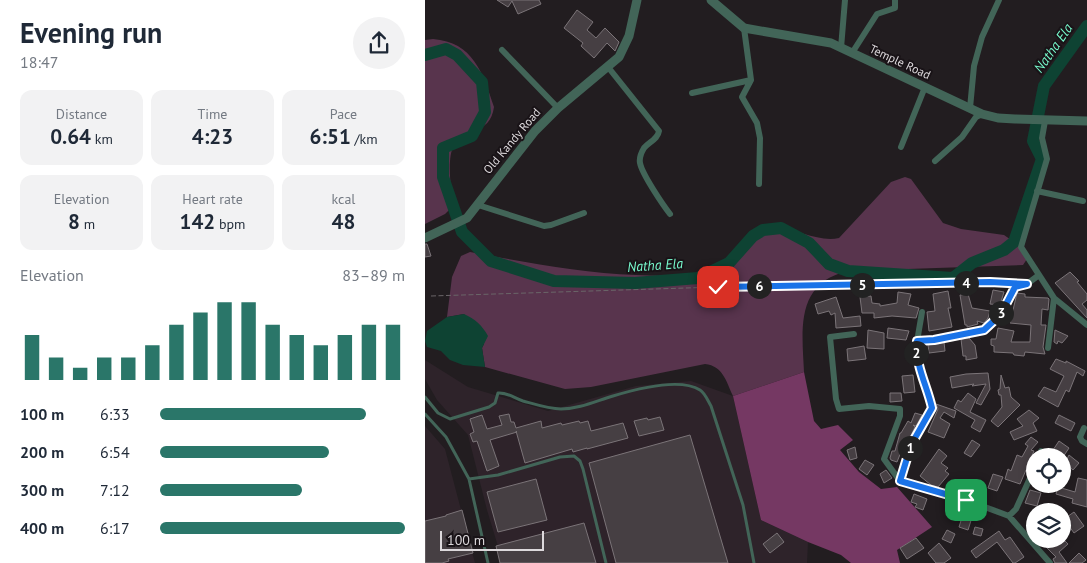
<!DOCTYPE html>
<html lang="en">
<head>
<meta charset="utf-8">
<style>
	:root { --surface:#fff; --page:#f2f2f3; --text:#1f2937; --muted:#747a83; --accent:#2a7669 }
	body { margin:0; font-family:"PT Sans",sans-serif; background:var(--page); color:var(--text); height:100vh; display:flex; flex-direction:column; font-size:19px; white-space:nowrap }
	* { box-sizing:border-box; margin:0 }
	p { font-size:16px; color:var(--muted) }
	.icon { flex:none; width:28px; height:28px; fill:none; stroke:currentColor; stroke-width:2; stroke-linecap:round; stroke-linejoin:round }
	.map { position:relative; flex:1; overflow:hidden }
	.sheet { display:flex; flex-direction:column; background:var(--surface); width:425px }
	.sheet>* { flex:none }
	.controls { position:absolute; left:601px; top:448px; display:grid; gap:10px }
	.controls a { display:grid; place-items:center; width:45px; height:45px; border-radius:50%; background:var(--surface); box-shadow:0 2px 8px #0003; font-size:25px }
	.scale { position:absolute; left:15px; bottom:12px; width:104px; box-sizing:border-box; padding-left:5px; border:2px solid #ddd9dc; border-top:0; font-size:14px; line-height:18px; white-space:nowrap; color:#ddd9dc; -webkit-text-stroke:4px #191317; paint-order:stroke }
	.pin { position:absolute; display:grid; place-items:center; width:42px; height:42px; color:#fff; margin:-21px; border-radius:10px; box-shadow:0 2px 8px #0006 }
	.km { position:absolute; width:25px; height:25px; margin:-12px; border-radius:50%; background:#222; color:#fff; font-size:14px; line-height:25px; text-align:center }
	.round { display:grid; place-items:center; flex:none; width:52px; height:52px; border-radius:26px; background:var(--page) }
	.headline { display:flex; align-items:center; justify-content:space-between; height:85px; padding:0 20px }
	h1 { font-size:28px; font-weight:700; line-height:38px }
	.stats { display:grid; grid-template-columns:repeat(3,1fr); gap:8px; height:85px; padding:5px 20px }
	.stats div { display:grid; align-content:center; border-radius:12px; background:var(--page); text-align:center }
	.stats b { font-size:21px; font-weight:700 }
	.stats small { font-size:14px; font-weight:400 }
	.stats p { font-size:14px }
	.chart { height:140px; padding:10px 20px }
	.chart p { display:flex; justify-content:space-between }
	.chart svg { width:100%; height:90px; margin-top:5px; stroke:var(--accent); stroke-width:6 }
	ul { padding:0 20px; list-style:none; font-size:16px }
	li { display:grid; grid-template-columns:80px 60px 1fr; align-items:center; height:38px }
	li i { height:12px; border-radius:6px; background:var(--accent) }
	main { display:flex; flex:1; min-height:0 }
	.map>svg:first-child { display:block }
</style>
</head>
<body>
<main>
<section class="sheet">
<div class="headline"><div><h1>Evening run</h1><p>18:47</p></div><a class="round"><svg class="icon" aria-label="share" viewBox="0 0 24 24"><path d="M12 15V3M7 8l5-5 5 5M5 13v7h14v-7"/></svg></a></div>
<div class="stats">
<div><p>Distance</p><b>0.64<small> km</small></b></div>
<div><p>Time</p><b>4:23</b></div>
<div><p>Pace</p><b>6:51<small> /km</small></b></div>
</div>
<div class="stats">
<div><p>Elevation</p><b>8<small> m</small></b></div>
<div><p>Heart rate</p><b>142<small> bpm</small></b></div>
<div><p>kcal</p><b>48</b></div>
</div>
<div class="chart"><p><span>Elevation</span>83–89 m</p>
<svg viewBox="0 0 160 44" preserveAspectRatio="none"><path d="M5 44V22M15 44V33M25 44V38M35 44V33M45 44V33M55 44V27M65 44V17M75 44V11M85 44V6M95 44V6M105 44V17M115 44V22M125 44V27M135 44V22M145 44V17M155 44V17"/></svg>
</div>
<ul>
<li><b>100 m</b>6:33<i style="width:84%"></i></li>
<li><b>200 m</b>6:54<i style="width:69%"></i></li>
<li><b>300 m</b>7:12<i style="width:58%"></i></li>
<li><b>400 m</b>6:17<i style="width:100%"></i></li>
</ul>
</section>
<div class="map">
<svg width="662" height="563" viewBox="0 0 662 563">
	<rect width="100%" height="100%" fill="#221d20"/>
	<!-- built -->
	<path fill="#2e232a" d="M0,360l43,27 80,24 88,-25 55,-5 42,15 28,124 47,22 -1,21h-304l-16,-53 -19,-75 -31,-35 -12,-21z
		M0,426l20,23 30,114h-50z"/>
	<!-- green -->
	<path fill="#58344d" d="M8,39c40,3 50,34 61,68 -4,29 -30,20 -40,38 -8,14 -2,46 -2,62l-7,7 -20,10v-184z
		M480,177l6,2 32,44 18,6 43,6 10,7 13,13v4l-4,6 -175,6c-53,12 -46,59 -44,101l-71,24c-7,-15 -10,-30 -28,-32l-114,23 -26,2 -80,-22 -3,-19 2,-4 -20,-30 -17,3 5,-40 9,-21 9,-4c55,10 110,21 166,23 22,1 46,2 68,-3 10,-2 24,-7 31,-14 11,-12 16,-25 34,-29 24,-4 47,14 70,9l52,-56z"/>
	<!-- forest -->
	<path fill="#753863" d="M379,372l10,49 7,8 17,-4 15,15 -13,10 19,22 22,17 16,-2 35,40 -35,23 3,13h-49l-10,-8 -33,-13 -47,-22 -28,-124z"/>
	<!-- water -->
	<path fill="#0e4333" d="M39,314c11,5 18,11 24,22l-6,12 3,19 -22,-2 -13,-5 -9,-9 -14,-4 -2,-6 2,-10 20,-14z"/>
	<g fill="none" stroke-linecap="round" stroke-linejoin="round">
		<!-- river -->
		<path stroke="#0e4333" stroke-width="12" d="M0,55l21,-6 11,6 25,27 3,30 -13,24 -29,12v29l19,55 29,29 63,20 81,2 63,-5 31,-15 24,-27 10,-6 18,-2 28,15 20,21 19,7 105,7 19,-15 32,-13 10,-8 28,-83 -9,-18 11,-55 43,-60"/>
	</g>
	<!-- building -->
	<path fill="#463f43" stroke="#7b7478" d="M72,0h42l2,4 -23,10 -6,-13 -4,6z
		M152,10l16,12 -6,8 9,8 9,-10 14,14 -4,9 -8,-8 -13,15 -13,-12 2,-3 -19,-15z
		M0,244h2l4,12 -6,1z
		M645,272l9,9 -2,1 10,12v6l-5,4 5,6v8l-32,-35z
		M568,290l11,2 -4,13 -10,-1z
		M523,291l3,17h-3l4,19 -23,4 -2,-19 8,-1 -2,-17z
		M473,292l13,2 -3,11 11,3 -3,10 -24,-2 -18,2v-5h-12l-2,-16 11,-1 1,7 8,1v2l17,-3z
		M592,293l8,1v3l23,1 1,1 -1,11 -6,-1 -1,16h5l-3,22 2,7 -20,-2 -1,4 -10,-1 -1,-2 -19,-1v-6l-3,-1v-6h5l2,-11 16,3 -3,11h19l1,-17 -21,-2z
		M543,294l4,14 18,3 -2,7 -4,5 -7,-2 1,3 -11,3v-2h-2l-5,-30z
		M411,297l7,21 17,-2 1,10 -25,2 -1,-15 -4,2 -2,-4 -11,3 -3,-10z
		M463,328l21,3 -3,9 -19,-2z
		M443,330l16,3v16l-17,-1z
		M630,330l13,6 -6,7 -4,-2 -1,3 -3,-2z
		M544,338l6,7 2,13 -11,2v-4h-3l-2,-17z
		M519,342l1,9 -16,2 -1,-8z
		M439,346l2,13 -18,2 -1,-12z
		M631,359l10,4v-2l19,10 -2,5 -6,-4 -8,20 -3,-2 -8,17 -20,-11 6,-9 12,5 8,-16 -14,-7z
		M563,373l2,16 -9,16 -5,-2 10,-19 -14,2 2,-2 -22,4 -2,-11 16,-3z
		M488,375l2,17 -11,1 -2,-17z
		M576,375l4,13 4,-1 2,10 9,8 -22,22 -7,-6 11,-14 -1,-12h-2l-1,-5 2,-1z
		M465,393h11l1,8 -12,1z
		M543,393l8,6 -6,13 16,8 -6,12 -9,-5 4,-7 -21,-12 4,-8 3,2z
		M511,404l20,7 -2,7 -10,-6 -4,6 10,6 -6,14 -16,-6 10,-23z
		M604,410l10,8 -6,5 4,8 -23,9 -4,-8 13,-6 -6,-7z
		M490,413l7,2 -6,11 -3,-1 2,2 -10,21 -2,-1 -6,15 -6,-2 -1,-2 2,-7h3l5,-18h1l7,-12 3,2z
		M84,414l2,8h3l2,6 25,-7 1,7 19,-5 1,2 17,-4 1,2 8,-2 3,10 32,-8 5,15 -41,11v-1l-14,4 -1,-3 -47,14 -9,-32 1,1 -27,8 9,26 -12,5 -10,-30 -4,1 -3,-8 4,-2 -4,-13 12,-4 5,14 15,-4 -3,-9z
		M634,415l16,8 -4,8 -16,-8z
		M235,417l4,13 -25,6 -5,-15 13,-3 1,2z
		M265,435l38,128h-112l-27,-100z
		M606,437l7,5 -7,8 3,1 -4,9 2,3 -4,7h-2l-6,14 -15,-5 3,-10 3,2 6,-16 5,2 6,-11 -3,-2z
		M547,440l8,5 -9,12 -7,-4z
		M634,441l10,7 -6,9 -10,-7z
		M430,447l2,11 -7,2 -3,-10z
		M514,449l8,7 -6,7 7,5 -3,3 4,3 -11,13 -7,-2 -11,-9z
		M644,455l10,8 -6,7 -8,-7z
		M440,460l9,5 -7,10 -8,-6z
		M461,470l6,8 -8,5 -4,-9z
		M568,474l10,3 -6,14 -9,-3z
		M653,478l9,2v27l-15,-4 1,-4 -17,-5 2,-7 17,5z
		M111,479l11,41 -49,12 -11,-40z
		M614,484h18l-2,6 -16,-5z
		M605,490l11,3 -4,13 -12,-3z
		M489,494l13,5 -4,11 -8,-3 2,-3 -6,-2z
		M37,510l11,43 -25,6 1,2 -7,2h-17v-42l21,-5v-1z
		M539,511l9,3 -5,16 -9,-3z
		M649,512l10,14 -10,7 -10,-14z
		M159,523l12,40h-96l-4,-17z
		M550,527l8,2 -2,7 -8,-2z
		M522,530l8,4 -4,9 -9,-4z
		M574,531l6,9 5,-3 14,20 -9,6h-2l-16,-21 -21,16 -5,-7z
		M352,533l7,9 -14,11 -7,-9z
		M491,538l8,10 -17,11 -7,-11z
		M631,539h7l5,5 -9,8 8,11h-12l-2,-4 3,-2 -10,-10z
		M514,543l12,15 -7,5h-8l-8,-10z
		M654,553l7,7 -4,3h-13z"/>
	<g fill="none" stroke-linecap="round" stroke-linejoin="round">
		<!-- path -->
		<path stroke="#6a6568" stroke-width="1" stroke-dasharray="5 2.5" stroke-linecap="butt" d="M6,296l287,-9 292,-5"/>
		<!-- service -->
		<path stroke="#426558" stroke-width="3" d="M0,397l13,16 12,6 39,-12 6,-4 3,-10c9,-1 16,5 25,8 11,3 26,8 38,8 18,0 35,-8 52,-13 23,-7 66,-19 87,-6 5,3 8,11 11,16l32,99 11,58
			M0,414l21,23 23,42 19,84
			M44,479l29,-4 62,-18 14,-1 6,5 3,8 23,94"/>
		<!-- minor -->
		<path stroke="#426558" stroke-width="6" d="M319,28l7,52 -9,17 15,26 3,15 -1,46
			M416,48l4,-48
			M77,50l56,58
			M427,53l25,-39 18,-6v-8
			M183,67l51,64c-1,8 -10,11 -15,17 -3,5 -5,10 -4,15 2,11 23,42 30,51
			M267,93l59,-13
			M545,108l4,-42 8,-29 17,-37
			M620,121l-3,17 5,21 -26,88 33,51 -6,50
			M476,147l24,-60
			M510,161l27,-24 14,-20 6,-3
			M612,191l46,10
			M53,205l66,21 7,-1 33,-12
			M629,298l33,27
			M429,334l-24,3 6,62 3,10 30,-3 31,3v7l-16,43 16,22 66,19 43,16 41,47
			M493,341l16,-2 50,-10 17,-15 14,-27 12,-3 12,-9
			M659,428l-4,9 2,4 5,3
			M614,456l2,-5
			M475,481l11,-36 21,-37c-4,-19 -16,-37 -16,-57 1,-12 4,-26 6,-39
			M584,516l7,-7 19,-42"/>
		<!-- tertiary -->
		<path stroke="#426558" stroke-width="9" d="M286,0l33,28 87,15 151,71 16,4 17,1 72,2
			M0,238l42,-20 68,-87 23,-23 61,-51 10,-21 8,-36"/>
	</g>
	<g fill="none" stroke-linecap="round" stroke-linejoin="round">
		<defs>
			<path id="route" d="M293,287l272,-5 37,2 -12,3 -14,27 -17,16 -50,10 -17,1c-2,25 10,44 15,67l-21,37 -11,36 66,19"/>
		</defs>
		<!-- route casing -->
		<use href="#route" stroke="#fff" stroke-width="10"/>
		<!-- route -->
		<use href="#route" stroke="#1a73e8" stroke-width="6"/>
	</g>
	<g text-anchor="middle" stroke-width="4" stroke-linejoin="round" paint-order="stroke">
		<!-- street labels -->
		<g font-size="12" fill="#ddd9dc" stroke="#191317">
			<text transform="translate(475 62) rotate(25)" y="4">Temple Road</text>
			<text transform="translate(87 141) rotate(-50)" y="4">Old Kandy Road</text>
		</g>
		<!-- water labels -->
		<g font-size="14" font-style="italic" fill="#77f9cc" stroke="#191317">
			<text transform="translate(628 48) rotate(-55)" y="5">Natha Ela</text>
			<text transform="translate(230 265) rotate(-4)" y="5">Natha Ela</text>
		</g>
	</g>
</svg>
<div class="controls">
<a><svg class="icon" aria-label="locate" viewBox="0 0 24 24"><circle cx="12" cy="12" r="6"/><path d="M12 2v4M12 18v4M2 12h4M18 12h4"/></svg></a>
<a><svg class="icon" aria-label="layers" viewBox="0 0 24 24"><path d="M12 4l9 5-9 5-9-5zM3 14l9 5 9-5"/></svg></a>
</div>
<div class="scale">100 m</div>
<div class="pin" style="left:541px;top:500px;background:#1e9e55"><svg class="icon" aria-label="arrive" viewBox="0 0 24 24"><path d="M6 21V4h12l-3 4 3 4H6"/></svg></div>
<div class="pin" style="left:293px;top:287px;background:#d93025"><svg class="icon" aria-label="check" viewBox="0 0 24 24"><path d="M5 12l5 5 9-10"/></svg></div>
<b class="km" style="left:485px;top:448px">1</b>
<b class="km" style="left:491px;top:353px">2</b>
<b class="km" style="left:576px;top:313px">3</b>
<b class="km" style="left:541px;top:283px">4</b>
<b class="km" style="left:437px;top:285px">5</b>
<b class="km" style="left:334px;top:286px">6</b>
</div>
</main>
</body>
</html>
